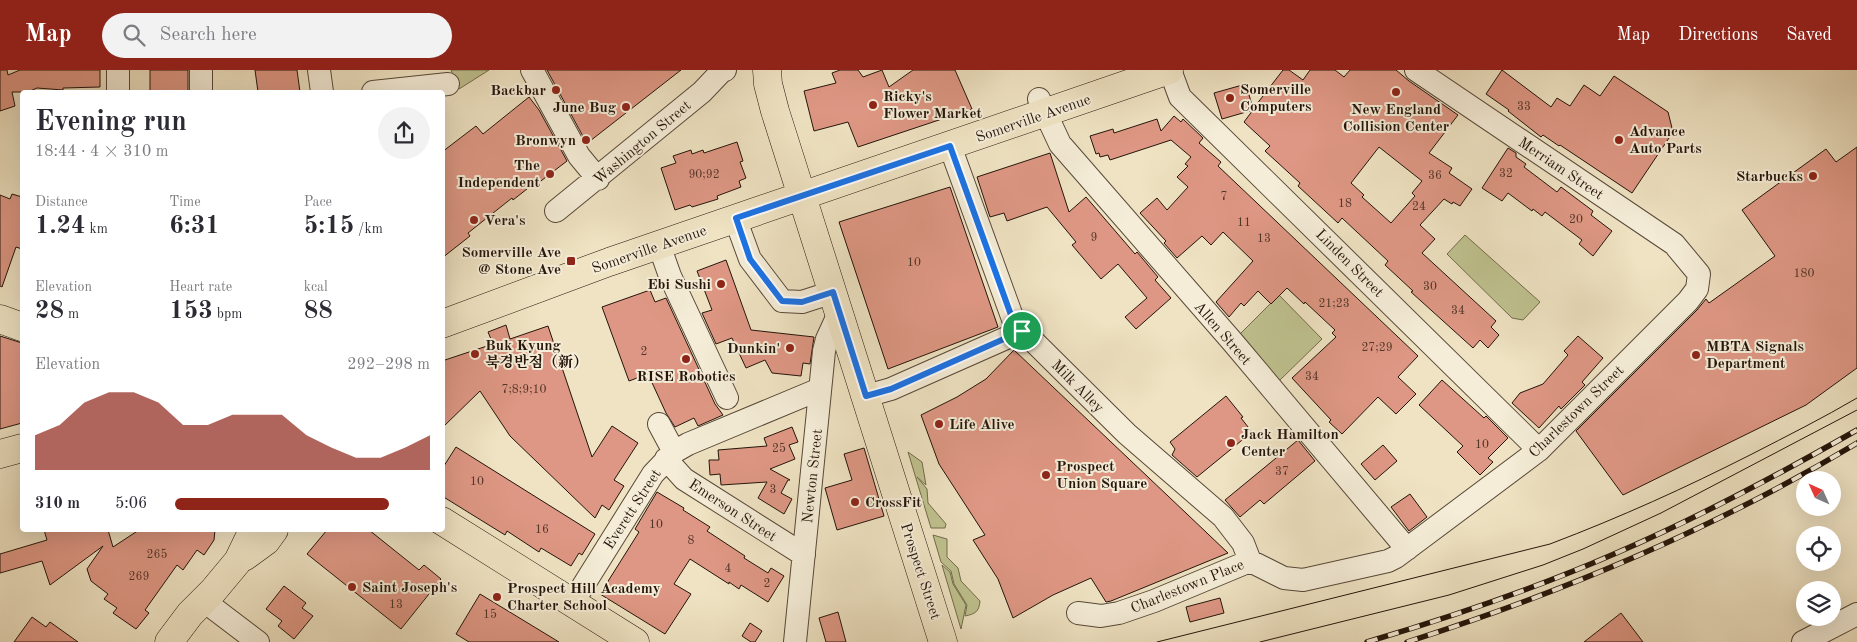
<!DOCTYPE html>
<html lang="en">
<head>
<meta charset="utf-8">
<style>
	:root { --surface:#fff; --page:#f2f2f3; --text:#2b2b33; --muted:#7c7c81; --accent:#8f2418 }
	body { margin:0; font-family:"Old Standard TT","Noto Serif SC","Noto Serif KR",serif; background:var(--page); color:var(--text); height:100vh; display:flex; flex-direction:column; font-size:19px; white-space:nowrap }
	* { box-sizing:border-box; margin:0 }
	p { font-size:16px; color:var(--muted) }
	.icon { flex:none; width:28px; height:28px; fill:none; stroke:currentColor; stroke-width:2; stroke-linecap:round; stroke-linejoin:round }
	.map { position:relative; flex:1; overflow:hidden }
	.sheet { position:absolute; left:20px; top:20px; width:425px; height:442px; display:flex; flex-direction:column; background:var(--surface); border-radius:5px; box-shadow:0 5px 20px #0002 }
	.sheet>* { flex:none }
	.needle { width:32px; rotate:315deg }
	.fabs { position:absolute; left:1796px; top:401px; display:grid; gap:10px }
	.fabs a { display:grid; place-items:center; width:45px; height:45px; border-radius:50%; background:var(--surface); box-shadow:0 5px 20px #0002; font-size:25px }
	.pin { position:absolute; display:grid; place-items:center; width:42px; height:42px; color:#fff; margin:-21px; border:2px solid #fff; border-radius:50%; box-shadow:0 1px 5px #0007 }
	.round { display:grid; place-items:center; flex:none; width:52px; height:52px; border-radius:26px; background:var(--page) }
	.headline { display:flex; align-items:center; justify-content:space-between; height:85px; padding:0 15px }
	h1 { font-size:28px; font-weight:700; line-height:38px }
	.figures { display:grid; grid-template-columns:repeat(3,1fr); gap:8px; height:85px; padding:5px 15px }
	.figures div { display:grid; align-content:center }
	.figures b { font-size:25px; font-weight:700 }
	.figures small { font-size:14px; font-weight:400 }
	.figures p { font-size:14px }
	.chart { height:140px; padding:10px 15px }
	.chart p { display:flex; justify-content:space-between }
	.chart svg { width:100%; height:90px; margin-top:5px; fill:var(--accent); opacity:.7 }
	ul { padding:0 15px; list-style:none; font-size:16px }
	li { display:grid; grid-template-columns:80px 60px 1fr; align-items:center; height:38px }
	li i { height:12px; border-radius:6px; background:var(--accent) }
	header { display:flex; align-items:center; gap:30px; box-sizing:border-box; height:70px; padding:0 25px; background:var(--accent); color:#fff }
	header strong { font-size:24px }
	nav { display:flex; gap:28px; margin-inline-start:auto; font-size:18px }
	.search { width:350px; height:45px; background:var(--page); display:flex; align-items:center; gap:12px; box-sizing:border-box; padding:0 18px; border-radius:28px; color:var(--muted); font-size:19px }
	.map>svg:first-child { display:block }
</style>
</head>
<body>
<header>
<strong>Map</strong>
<div class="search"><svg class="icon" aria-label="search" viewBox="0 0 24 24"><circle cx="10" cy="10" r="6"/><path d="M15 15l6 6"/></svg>Search here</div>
<nav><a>Map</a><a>Directions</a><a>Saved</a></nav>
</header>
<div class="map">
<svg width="1857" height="572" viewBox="0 0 1857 572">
	<rect width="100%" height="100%" fill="#efe3c3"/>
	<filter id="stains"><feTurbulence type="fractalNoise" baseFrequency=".004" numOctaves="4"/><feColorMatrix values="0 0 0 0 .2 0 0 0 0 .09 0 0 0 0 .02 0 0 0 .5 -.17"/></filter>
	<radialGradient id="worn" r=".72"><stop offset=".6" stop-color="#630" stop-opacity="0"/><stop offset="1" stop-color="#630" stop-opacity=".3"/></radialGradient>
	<!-- green -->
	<path fill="#bfc28f" stroke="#726b4c" d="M451,0h38l-30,19z
		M1465,165l75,67 -17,18 -11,-2 -65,-64z
		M1279,225l43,44 -43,42 -39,-47z
		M908,382l14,10 4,23 -9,-8 10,12 1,14 18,21 -1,4h-14z
		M933,465l14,4v18l11,11 3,13 19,20c-1,11 -5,13 -15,15l2,-11 -13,-21 -3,-13 -10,-9z
		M942,495l8,7 3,12 13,21 -5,24z"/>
	<!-- building -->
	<path fill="#de9784" stroke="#24140a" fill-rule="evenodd" d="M0,0h7l1,5 12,-5h80v17l-37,1v2l-26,-2 -9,4h-16l3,14 -15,5z
		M150,0h38v22h-38z
		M255,0h42l3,22h-42z
		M547,0h134l-91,71 -5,-1z
		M840,0h18l5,7 19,-7 7,17 24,-17h42l17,39 -114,38 -10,-25 -34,9 -10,-40 32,-8 -4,-10z
		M1283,0h6l14,10 7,-10h25l9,7 6,-7h46l13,11 49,34 -29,38 23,15 -3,5 23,16 -12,17 -7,-4 -1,2 -8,-5 -24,26 15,14 -13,14 74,68 -5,6 8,8 -11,13 -8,-8 -7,8 -62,-56 2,-1 -28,-26 3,-4 -46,-43 -4,5 -40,-37 2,-3 -35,-32 5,-5 -26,-24 9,-12 -31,9 -8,-26 32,-9 7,25zM1379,77l43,34 -10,12 3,3 -24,27 -29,-26 2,-2 -13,-12z
		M1502,0l49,37 6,-9 13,8 14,-21 16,11 14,-20 54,36 5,20 -41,61 -72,-48 -1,1 -16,-11 -2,2 -33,-26 1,-1 -23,-16z
		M529,27l10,13 28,51 -34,26 -1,-2 -19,15 -1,-2 -44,35 2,3 -28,22v-106l34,-26 7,8z
		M1174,46l7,6 2,-3 20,19 -4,5 22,19 -3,4 200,190 -20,21 18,17 -20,20 -18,-17 -36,37 -13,-12 2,-2 -39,-42 44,-41 -4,-4 3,-3 -30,-28 -1,2 -17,-16 -16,16 -13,-13 -14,15 -3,-3 -12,14 -13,-15 37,-41 -30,-29 -12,13 -9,-9 -25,22 -13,-15 2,-2 -26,-28 17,-15 10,12 21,-23 -11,-10 11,-11 -3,-2 6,-7 -20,-17 -61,20 -2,-5 -8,2 -1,-4 -3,1 -6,-18 23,-7 1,4 43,-14 4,12z
		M737,72l6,19 -3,1 6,16 -7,3 2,6 -24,9 1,3 -26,8 -2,-2 -15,5 -14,-42 15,-5 -3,-7 18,-6 1,4 11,-4 1,3z
		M1857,77v221l-51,37 -183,90 -47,-64 121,-121 9,-11 3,4 66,-47 -33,-46 84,-61 10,13z
		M1508,78l8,5v4l10,7 -2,3 33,25 4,-5 32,24 -2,4 21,16 -19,25 -14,-12 3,-4 -37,-28 -3,4 -9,-7 -1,2 -24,-18 -6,8 -20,-13z
		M1050,83l19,59 17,-15 49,57 2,-2 21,25 -3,3 16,18 -35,31 -11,-12 22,-19 -29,-34 -17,15 -29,-34 4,-3 -29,-35 -40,14 -3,-8 -14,4 -13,-40z
		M950,117l48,140 -110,42 -49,-147z
		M12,124l10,3v52l-6,-2 -14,40 -2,-1v-91l10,4z
		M726,190l25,70 63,7 -4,27 -7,-1 -2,13 -29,-3 -7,-13 -19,8 -14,-30 -16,6 -14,-31 10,-3 -15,-39z
		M650,220l5,12 11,-4 49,106 8,11 -25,11 -4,-8 -19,9 -9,-14 -18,-39 -19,7 -27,-74z
		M506,255l4,14 38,-13 44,131 20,-31 26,17 -24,37 10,6 -15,24 -7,-5 -7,13 -85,-82 -30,-45 -38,37v-67l51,-17 -5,-12z
		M0,266l22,7v80l-22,6z
		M1578,266l25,22 -21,24 3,3 -24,24 -2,-3 -20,22 -27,-25 8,-10 23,-9 25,-29 -4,-4z
		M1014,280l173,164 41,39 -117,48 -5,1 -15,-24 -38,17 -40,23 -15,-39 -25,-39 12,-5 -46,-71 -18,-49 36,-18 29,-18z
		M1442,310l42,38 2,-2 22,22 -20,20 5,4 -13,13 -23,-23 6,-6 -44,-41z
		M1226,326l17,21 -2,1 11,14 -55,45 -25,-22 3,-6 -5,-7z
		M792,357l6,15 -9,3 6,14 -25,10 20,11h-2l-7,13 11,6 -8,15 -26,-16 9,-16 -46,3 -1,-11 -10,1 -1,-15h10l-1,-10 49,-4 -3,-8z
		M1298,370l17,21 -51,43 -4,-4 -20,17 -15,-17z
		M1383,375l14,16 -22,19 -14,-16z
		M456,377l139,87 -13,21 -3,-2 -8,13 -30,-18 -2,4 -32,-21 -2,4 -63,-39v-27z
		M864,378l20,68 -47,14 -12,-42 27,-8 -8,-26z
		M657,422l27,16 -1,2 27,17 -3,4 38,25 -1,2 24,15 3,-5 13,8 -16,26 -27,-17 -2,4 -10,-7v2l-39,-25 -16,25 17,10 -26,40 -65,-40 39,-62 -4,-3z
		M1410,424l17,23 -18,14 -18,-24z
		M44,460h64l5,17 26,-17h76l-1,10 -10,15 -7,-5 -14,20 -6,-5 -32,45 4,3 -13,16 -23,-16 4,-5 -13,-9 4,-5 -17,-13 -4,-12 16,-23 -53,39 -8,-24 -42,12v-19l47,-14z
		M327,460h42l50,40 5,-5 17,14 -40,50 -94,-75z
		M284,516l22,17 -4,5 11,8 -19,23 -16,-13 4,-5 -16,-12z
		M480,524l79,48h-90l-13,-8z
		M1220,528l4,15 -34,9 -4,-15z
		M838,542l8,30h-20l-7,-24z
		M1621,543l22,29h-59z
		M32,547l14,10 4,-5 28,20h-64z
		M750,553l12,8 -7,11h-4l-9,-6z"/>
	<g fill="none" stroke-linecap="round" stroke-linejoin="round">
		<defs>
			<path id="minor" d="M201,0v22
				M319,0l3,22
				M532,0l47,86 19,23
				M1170,0l10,27 359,353
				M118,22v-22
				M373,22l75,-8
				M1039,29l21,45 171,196 176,209
				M950,76l64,176 113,112 96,83 20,26 7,18
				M556,141l146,-119 20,-21 3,-1
				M735,148l15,41 32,42 20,1 31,-10
				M659,175l11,31 57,122
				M866,326l25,-7 131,-58
				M659,354l15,28
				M666,389l18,20 120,76
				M204,531l54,41
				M573,532l80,-128 21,-22 14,-8 132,-55
				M1078,543l23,3 18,-3 35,-12 96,-40 34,17 19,2 85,-19 8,-4 143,-107 149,-149 9,-12 2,-15 -25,-30 -258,-174
				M795,572l29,-291 3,-12 12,-26
				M1803,572l54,-28"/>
			<path id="major" d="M767,0l1,14 7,27 168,531
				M0,249l22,8
				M442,254l167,-62 560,-192
				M0,384l22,-6
				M442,451l193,121
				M244,487l22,-16 8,-11
				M169,572l21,-28 23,-23 25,-30 15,-31"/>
		</defs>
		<!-- minor casing -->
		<use href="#minor" stroke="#574838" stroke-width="24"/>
		<!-- major casing -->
		<use href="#major" stroke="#24140a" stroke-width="29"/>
		<!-- minor -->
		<use href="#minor" stroke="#f5edd8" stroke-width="22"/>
		<!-- major -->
		<use href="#major" stroke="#efe3c3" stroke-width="28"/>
		<!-- tram -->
		<path stroke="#24140a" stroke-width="1" d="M1157,572l393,-98c71,-27 135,-56 202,-90 35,-18 71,-36 105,-56
			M1260,572l189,-47 94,-30 40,-16 78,-36 196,-103"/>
		<defs>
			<path id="rail" d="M1367,572c84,-25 167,-53 247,-88 84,-36 164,-79 243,-124
				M1407,572c157,-50 309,-114 450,-199"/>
		</defs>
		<!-- rail casing -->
		<use href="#rail" stroke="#24140a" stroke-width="5.5"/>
		<!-- rail -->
		<use href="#rail" stroke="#f5edd8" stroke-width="4" stroke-dasharray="11" stroke-linecap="butt"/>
	</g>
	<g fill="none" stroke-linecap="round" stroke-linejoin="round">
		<defs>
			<path id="route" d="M950,76l61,169 11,16 -131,58 -25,7 -33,-104 -31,10 -20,-1 -32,-42 -14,-41z"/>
		</defs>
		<!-- route casing -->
		<use href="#route" stroke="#fff" stroke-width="10"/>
		<!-- route -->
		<use href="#route" stroke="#1a73e8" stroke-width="6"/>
	</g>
	<!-- markers -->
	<g fill="#8f2418" stroke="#f5edd8" stroke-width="2">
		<circle cx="556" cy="20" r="5"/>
		<circle cx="1396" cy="22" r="5"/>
		<circle cx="1230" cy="28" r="5"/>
		<circle cx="873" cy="35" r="5"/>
		<circle cx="626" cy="37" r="5"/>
		<circle cx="586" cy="70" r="5"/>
		<circle cx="1619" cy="70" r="5"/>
		<circle cx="550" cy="104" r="5"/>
		<circle cx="1813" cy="106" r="5"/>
		<circle cx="474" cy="150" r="5"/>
		<rect x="566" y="186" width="10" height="10" rx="2.5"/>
		<circle cx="721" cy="214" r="5"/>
		<circle cx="790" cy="278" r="5"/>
		<circle cx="475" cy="284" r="5"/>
		<circle cx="1696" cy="285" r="5"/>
		<circle cx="686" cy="289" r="5"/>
		<circle cx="939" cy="354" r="5"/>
		<circle cx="1231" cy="373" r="5"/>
		<circle cx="1046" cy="405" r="5"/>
		<circle cx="855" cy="432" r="5"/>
		<circle cx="352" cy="517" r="5"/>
		<circle cx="497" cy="527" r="5"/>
	</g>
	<g text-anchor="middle" stroke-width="4" stroke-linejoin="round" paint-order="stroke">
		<!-- number labels -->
		<g font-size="12" fill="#523528">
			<text x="1524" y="40">33</text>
			<text x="1506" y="107">32</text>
			<text x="704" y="108">90;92</text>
			<text x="1435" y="109">36</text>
			<text x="1224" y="130">7</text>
			<text x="1345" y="137">18</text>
			<text x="1419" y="140">24</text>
			<text x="1576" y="153">20</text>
			<text x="1244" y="156">11</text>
			<text x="1094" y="171">9</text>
			<text x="1264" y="172">13</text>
			<text x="914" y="196">10</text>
			<text x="1804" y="207">180</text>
			<text x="1430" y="220">30</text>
			<text x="1334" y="237">21;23</text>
			<text x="1458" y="244">34</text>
			<text x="1377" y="281">27;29</text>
			<text x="644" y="285">2</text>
			<text x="1312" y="310">34</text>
			<text x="524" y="323">7;8;9;10</text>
			<text x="1482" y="378">10</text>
			<text x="779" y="382">25</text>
			<text x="1282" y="405">37</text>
			<text x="477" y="415">10</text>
			<text x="773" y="423">3</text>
			<text x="656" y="458">10</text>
			<text x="542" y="463">16</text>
			<text x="691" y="474">8</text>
			<text x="157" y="488">265</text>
			<text x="728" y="502">4</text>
			<text x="139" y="510">269</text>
			<text x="767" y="517">2</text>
			<text x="396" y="538">13</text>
			<text x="490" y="548">15</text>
		</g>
		<!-- poi labels -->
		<g font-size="15" font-weight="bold" fill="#24140a" stroke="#f5edd8" text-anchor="start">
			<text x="1240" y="24">Somerville<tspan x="1240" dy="17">Computers</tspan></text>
			<text x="546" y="25" text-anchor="end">Backbar</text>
			<text x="883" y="31">Ricky's<tspan x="883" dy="17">Flower Market</tspan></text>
			<text x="616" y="42" text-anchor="end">June Bug</text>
			<text x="1396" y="44" text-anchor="middle">New England<tspan x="1396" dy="17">Collision Center</tspan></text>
			<text x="1629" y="66">Advance<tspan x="1629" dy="17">Auto Parts</tspan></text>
			<text x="576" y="75" text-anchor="end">Bronwyn</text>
			<text x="540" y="100" text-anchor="end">The<tspan x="540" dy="17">Independent</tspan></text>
			<text x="1803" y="111" text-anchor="end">Starbucks</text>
			<text x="484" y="155">Vera's</text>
			<text x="561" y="187" text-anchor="end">Somerville Ave<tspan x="561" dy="17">@ Stone Ave</tspan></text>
			<text x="711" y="219" text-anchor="end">Ebi Sushi</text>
			<text x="485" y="280">Buk Kyung<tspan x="485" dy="17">북경반점（新）</tspan></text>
			<text x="1706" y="281">MBTA Signals<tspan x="1706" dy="17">Department</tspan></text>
			<text x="780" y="283" text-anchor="end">Dunkin'</text>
			<text x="686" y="311" text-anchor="middle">RISE Robotics</text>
			<text x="949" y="359">Life Alive</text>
			<text x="1241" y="369">Jack Hamilton<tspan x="1241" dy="17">Center</tspan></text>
			<text x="1056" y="401">Prospect<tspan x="1056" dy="17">Union Square</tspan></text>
			<text x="865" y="437">CrossFit</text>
			<text x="362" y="522">Saint Joseph's</text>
			<text x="507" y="523">Prospect Hill Academy<tspan x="507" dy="17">Charter School</tspan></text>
		</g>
		<!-- street labels -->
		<g font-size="15" fill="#24140a" stroke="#f5edd8">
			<text transform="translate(1033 48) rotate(-19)" y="5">Somerville Avenue</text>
			<text transform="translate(642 72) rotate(-40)" y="5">Washington Street</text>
			<text transform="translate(1561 98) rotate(34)" y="5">Merriam Street</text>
			<text transform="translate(649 179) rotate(-19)" y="5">Somerville Avenue</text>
			<text transform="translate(1350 193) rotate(45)" y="5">Linden Street</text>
			<text transform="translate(1223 263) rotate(49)" y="5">Allen Street</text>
			<text transform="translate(1078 316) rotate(45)" y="5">Milk Alley</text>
			<text transform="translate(1576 341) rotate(-44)" y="5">Charlestown Street</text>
			<text transform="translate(812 406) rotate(-84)" y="5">Newton Street</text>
			<text transform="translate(632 439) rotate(-57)" y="5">Everett Street</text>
			<text transform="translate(733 440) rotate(33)" y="5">Emerson Street</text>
			<text transform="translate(921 501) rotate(72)" y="5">Prospect Street</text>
			<text transform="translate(1187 516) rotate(-22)" y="5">Charlestown Place</text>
		</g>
	</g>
	<rect width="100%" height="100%" filter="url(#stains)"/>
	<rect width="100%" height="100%" fill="url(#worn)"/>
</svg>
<div class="fabs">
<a><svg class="needle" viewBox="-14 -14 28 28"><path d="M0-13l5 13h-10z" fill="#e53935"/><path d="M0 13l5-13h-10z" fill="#7c7c81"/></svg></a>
<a><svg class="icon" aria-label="locate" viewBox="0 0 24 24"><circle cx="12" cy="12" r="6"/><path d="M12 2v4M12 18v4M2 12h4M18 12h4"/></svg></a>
<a><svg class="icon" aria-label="layers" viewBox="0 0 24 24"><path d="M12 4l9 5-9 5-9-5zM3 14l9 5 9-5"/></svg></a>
</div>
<div class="pin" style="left:1022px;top:261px;background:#1e9e55"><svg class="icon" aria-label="arrive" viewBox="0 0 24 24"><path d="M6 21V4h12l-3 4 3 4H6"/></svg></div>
<section class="sheet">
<div class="headline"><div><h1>Evening run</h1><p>18:44 · 4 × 310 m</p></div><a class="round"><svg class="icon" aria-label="share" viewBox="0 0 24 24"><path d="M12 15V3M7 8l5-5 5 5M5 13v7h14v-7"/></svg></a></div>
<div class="figures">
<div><p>Distance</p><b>1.24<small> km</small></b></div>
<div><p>Time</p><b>6:31</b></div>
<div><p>Pace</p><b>5:15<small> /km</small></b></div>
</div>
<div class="figures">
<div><p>Elevation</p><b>28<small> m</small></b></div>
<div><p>Heart rate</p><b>153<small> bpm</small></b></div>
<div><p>kcal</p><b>88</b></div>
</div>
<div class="chart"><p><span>Elevation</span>292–298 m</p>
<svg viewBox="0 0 160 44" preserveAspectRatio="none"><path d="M0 44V27L10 22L20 11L30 6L40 6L50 11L60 22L70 22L80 17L90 17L100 17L110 27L120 33L130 38L140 38L150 33L160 27V44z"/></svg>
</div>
<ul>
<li><b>310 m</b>5:06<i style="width:84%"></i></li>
</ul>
</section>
</div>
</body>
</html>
